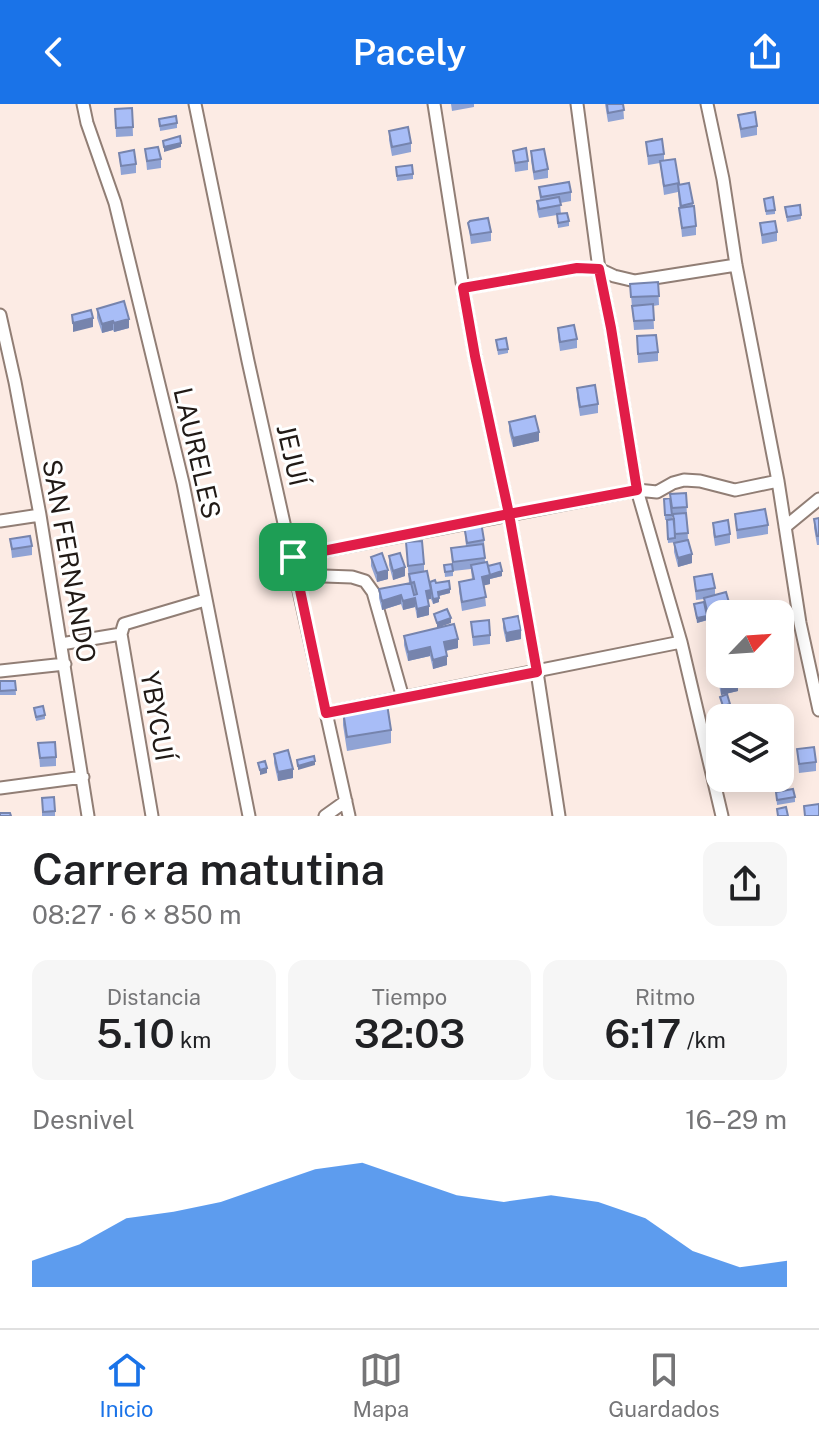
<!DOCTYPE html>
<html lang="es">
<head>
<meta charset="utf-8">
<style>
	:root { --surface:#fff; --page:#f6f6f6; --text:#202124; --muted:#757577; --line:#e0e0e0; --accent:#1a73e8 }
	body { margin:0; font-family:"Public Sans",sans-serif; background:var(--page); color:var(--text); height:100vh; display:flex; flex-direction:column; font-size:30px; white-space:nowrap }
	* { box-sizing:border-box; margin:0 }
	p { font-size:26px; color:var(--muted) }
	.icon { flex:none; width:44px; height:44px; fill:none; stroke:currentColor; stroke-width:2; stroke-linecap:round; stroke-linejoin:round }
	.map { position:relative; height:712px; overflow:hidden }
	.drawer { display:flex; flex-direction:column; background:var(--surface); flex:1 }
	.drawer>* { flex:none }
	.needle { width:52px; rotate:65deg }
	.buttons { position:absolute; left:706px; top:496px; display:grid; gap:16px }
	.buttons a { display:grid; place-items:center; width:88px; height:88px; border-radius:16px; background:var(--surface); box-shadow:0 4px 20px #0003; font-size:40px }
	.pin { position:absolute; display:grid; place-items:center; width:68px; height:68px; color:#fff; margin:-34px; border-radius:16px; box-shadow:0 4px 12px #0006 }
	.round { display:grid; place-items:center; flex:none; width:84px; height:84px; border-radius:16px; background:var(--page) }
	.summary { display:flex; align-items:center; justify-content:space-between; height:136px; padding:0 32px }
	h1 { font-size:44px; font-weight:600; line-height:60px }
	.stats { display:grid; grid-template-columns:repeat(3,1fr); gap:12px; height:136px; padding:8px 32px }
	.stats div { display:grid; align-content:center; border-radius:16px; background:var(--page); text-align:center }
	.stats b { font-size:40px; font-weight:600 }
	.stats small { font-size:22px; font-weight:400 }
	.stats p { font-size:22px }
	.chart { height:224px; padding:16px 32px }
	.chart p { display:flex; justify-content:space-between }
	.chart svg { width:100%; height:144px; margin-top:8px; fill:var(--accent); opacity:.7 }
	header { display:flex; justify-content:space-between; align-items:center; height:104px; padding:0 32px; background:var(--accent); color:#fff; font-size:36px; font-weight:600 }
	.tabs { display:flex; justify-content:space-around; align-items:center; height:112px; border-top:2px solid var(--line); background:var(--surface); font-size:22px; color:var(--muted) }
	.tabs a { display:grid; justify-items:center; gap:4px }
	.tabs .selected { color:var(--accent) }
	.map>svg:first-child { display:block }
</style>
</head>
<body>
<header><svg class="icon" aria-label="back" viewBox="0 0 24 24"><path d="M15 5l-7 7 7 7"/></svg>Pacely<svg class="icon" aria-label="share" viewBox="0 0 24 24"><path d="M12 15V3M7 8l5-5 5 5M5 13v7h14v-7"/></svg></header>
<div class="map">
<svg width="819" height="712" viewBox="0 0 819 712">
	<rect width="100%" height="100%" fill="#fcebe4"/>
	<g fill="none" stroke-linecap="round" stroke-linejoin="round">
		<defs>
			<path id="minor" d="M83,0l4,19 28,80 68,280 66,333
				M195,0l53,257 101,455
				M434,0l29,184 12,68 34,158 28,158 22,144
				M577,0l22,165 12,59 26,162 44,152 41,174
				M707,0l16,75 13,86 42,216 22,142 19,87
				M463,184l114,-20 22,1 15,7 21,5 101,-16
				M0,211l15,67 25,133 48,301
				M0,417l40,-6
				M785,423l34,-28
				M293,453l344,-67 20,2 16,-9 11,-3 16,1 35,9 43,-9
				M296,471l56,2 13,4 8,11 30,106
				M61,540l60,-10
				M0,567l65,-7
				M326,609l355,-71
				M0,684l83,-11
				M152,712l-31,-182 3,-10 81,-24
				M325,712l21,-15"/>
		</defs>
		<!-- minor casing -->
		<use href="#minor" stroke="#917e75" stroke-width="15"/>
		<!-- minor -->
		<use href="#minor" stroke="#fff" stroke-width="11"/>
	</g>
	<!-- wall -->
	<path fill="#90a3d4" d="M451,0h23v3l-22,4z
		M605,0h18l1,15 -16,3z
		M132,4l1,28 -17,1 -1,-28z
		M738,11l19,11v9l-16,3z
		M159,15l18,4v5l-17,3z
		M389,27l22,12v9l-19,4 -3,-16z
		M646,38l18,12v6l11,-1 4,25 14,19 3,23v9l-14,2 -4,-45 -14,3 -4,-32 -12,2z
		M145,45l16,10v9l-14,2z
		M513,47l15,10v9l-13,2z
		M531,47l17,18v9l-14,2 -3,-20z
		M119,49l17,11v9l-15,2z
		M396,63l17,7v5l-16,2z
		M539,83l32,5v9l-11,2 1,11 8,7v5l-11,2 -1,-13 -18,3 -2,-8v-9l3,-1z
		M764,95l11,11v4l-9,1z
		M785,103l16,8v4l-14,3z
		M468,119l23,9v9l-20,3z
		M760,119l17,9v9l-15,3z
		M658,178l1,23 -6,1 1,23 -20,1 -4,-46z
		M97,205l32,19 -15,4 -1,-2 -11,3 -5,-15z
		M558,224l19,11v9l-17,3 -2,-14z
		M637,232l21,16v9l-20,2z
		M496,236l12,9v4l-10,2z
		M577,284l21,16v9l-18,3 -3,-19z
		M509,318l30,19 -26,6 -4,-16z
		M686,389l2,47 4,23 -14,4 -4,-15v-9l3,-1 -9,1 -1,-23 6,-1v-2h-1v2l-7,1 -1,-21 6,-1z
		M735,410l33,11v9l-31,5z
		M819,414v27h-2l-3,-17v-9z
		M713,419l17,11v9l-15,3 -2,-14z
		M464,421l20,15 1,22 3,4 14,10 -12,3v5l-6,1 2,21 -24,5 -3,-20v-9l13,-3 -1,-10 -18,2v5l-8,1 -1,-12 8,-1 -1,-16 15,-2z
		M10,435l22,7v9l-20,3z
		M406,438l18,22v7l6,11 6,1 14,10 -11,3v6l-6,2 -2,-5h-3l1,16 -12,3 -2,-11 -12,3 -2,-6 -19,6 -3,-12v-9l30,-6z
		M389,452l16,20 -12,4 -4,-15z
		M371,453l17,22 -11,3 -6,-16z
		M694,473l21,11v7l15,19 -33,9 -3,-19 10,-2v-3l-8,1z
		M503,515l18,20 -15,3 -3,-14z
		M471,518l19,13v9l-17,2z
		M404,532l54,12 -12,3 1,14 -14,4 -3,-13 -22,5 -4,-16z
		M708,554l30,33 -17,4 -3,-15 -7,2 -3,-15z
		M0,577h15l1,14h-16z
		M34,604l11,7v4l-9,2z
		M343,607l48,19v13l-44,8 -4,-26z
		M38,639l18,14v9l-16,1z
		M797,645l19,13v9l-17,2z
		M274,650l19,24 -15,3 -4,-18z
		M733,674h22v7l-21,4z
		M776,688l19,5v5l-18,3z
		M42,694l13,13v5h-13z"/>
	<!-- shaded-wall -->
	<path fill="#7684ad" d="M181,39v4l-17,5v-5z
		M93,214v9l-20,5v-9z
		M129,215v9l-15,4v-9z
		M113,217v9l-11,3v-9z
		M539,328v9l-26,6v-9z
		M692,450v9l-14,4v-9z
		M405,463v9l-12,4v-9z
		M388,466v9l-11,3v-9z
		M502,467v5l-12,3v5l-8,2v-9z
		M450,485v4l-12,3v-4z
		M431,486v9l-5,1v-9z
		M401,491v9l-19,6v-9z
		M415,494v9l-12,3v-9z
		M439,494v4l-6,2v-5z
		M429,502v9l-12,3v-9z
		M730,502v8h-10v3l-13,3v-9z
		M707,512v4l-10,3v-5z
		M451,514v5l-14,5v-5z
		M521,526v9l-15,3v-9z
		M458,535v9l-14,3v-9z
		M430,543v9l-22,5v-9z
		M447,552v9l-14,4v-9z
		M718,567v9l-7,2v-9z
		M738,578v9l-17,4v-9z
		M730,600v4l-7,3v-5z
		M315,657v4l-17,5v-4z
		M267,664v5l-7,2v-5z
		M293,665v9l-15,3v-9z"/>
	<!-- building -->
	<path fill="#a8bdf7" stroke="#7684ad" stroke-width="2" fill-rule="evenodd" d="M607,0h16l1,6 -16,3z
		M132,4l1,19 -17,1 -1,-19z
		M755,8l2,14 -16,3 -3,-14z
		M176,12l1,7 -17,3 -1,-7z
		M408,23l3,16 -19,4 -3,-16z
		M180,32l1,7 -17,4 -1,-6z
		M662,35l2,15 -16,2 -2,-14z
		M158,43l3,12 -14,2 -2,-12z
		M526,44l2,13 -13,2 -2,-12z
		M544,45l4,20 -14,3 -3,-21z
		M134,46l2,14 -15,2 -2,-13z
		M675,55l4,24 -15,3 -4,-25z
		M412,61l1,9 -16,2 -1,-9z
		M569,78l2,10 -30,5 -2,-10z
		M689,79l4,20 -12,3 -3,-21z
		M559,93l2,8 -22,4 -2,-8z
		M773,93l2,13 -9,1 -2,-12z
		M800,101l1,10 -14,2 -2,-10z
		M694,102l2,20 -14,2 -3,-20z
		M567,109l2,8 -11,2 -1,-9z
		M488,114l3,14 -20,3 -3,-12 2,-2z
		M775,117l2,11 -15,3 -2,-12z
		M658,178l1,14 -28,1 -1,-13z
		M124,197l5,18 -15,4 -1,-2 -11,3 -5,-15z
		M653,200l1,16 -20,1 -2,-15z
		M91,206l2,8 -20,5 -1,-8z
		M574,221l3,14 -17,3 -2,-14z
		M656,231l2,17 -20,2 -1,-18z
		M506,234l2,11 -10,1 -2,-10z
		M595,281l3,19 -18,3 -3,-19z
		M535,312l4,16 -26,6 -4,-16z
		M686,389l1,14 -15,1 -2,-14z
		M670,394l2,17h-7l-1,-16z
		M765,405l3,16 -31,5 -2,-16z
		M686,409l2,20 -13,1 -2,-20z
		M819,414v18h-2l-3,-17z
		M674,415l1,19 -7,1 -1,-19z
		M728,416l2,14 -15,3 -2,-14z
		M481,418l3,18 -17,3 -3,-18z
		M30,432l2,10 -20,3 -2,-10z
		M688,436l4,14 -14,4 -4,-15z
		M422,437l2,23 -16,2 -2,-24z
		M483,440l2,14 -32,4 -2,-14z
		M382,449l6,17 -11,3 -6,-16z
		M400,449l5,14 -12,4 -4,-15z
		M487,458l3,13 -8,2 4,20 -24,5 -3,-20 15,-3 -3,-14z
		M500,459l2,8 -12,4 -2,-9z
		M452,460l1,7 -8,1 -1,-7z
		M427,467l4,19 -5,1 3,15 -12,3 -2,-11 -12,3 -2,-6 -19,6 -3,-12 32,-6 -2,-9zM414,478l3,12 -3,1 -3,-12z
		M712,470l3,14 -19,3 -2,-14z
		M435,476l1,3 13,-2 1,8 -12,3 1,6 -6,1 -3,-17z
		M726,488l4,14 -23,5 -3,-13z
		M704,498l3,14 -10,2 -3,-14z
		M447,505l4,9 -14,5 -3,-9z
		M518,512l3,14 -15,3 -3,-14z
		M489,516l1,15 -17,2 -2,-15z
		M454,520l4,15 -14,3 3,14 -14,4 -3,-13 -22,5 -4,-16z
		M720,551v19h16l2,8 -17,4 -3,-15 -7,2 -3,-15z
		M0,577h15l1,9 -16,1z
		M727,590l3,10 -7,2 -3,-9z
		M387,600l4,26 -44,7 -4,-26z
		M43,602l2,9 -9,2 -2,-9z
		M732,610l1,4h-13v7l-2,-8z
		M55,638l1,15 -16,1 -2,-15z
		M814,643l2,15 -17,2 -2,-15z
		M288,646l5,19 -15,3 -4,-18z
		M314,652l1,5 -17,5 -1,-6z
		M265,657l2,7 -7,2 -2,-7z
		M793,685l2,8 -18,3 -1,-8z
		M54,693l1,14 -12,1 -1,-14z
		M819,700v12h-14l-1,-10z
		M786,703l2,9h-10l-1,-7z
		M0,709h10l1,3h-11z"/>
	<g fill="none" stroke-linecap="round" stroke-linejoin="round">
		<defs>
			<path id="route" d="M293,453l33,156 211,-41 -28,-158 128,-24 -26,-162 -12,-59 -22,-1 -114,20 12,68 34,158 -216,43"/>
		</defs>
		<!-- route casing -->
		<use href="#route" stroke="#fff" stroke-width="16"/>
		<!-- route -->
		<use href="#route" stroke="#e11d48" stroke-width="10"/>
	</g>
	<g text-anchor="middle" stroke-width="6" stroke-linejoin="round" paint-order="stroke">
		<!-- street labels -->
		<g font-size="26" fill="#211a16" stroke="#fff">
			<text transform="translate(197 349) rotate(77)" y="9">LAURELES</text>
			<text transform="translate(292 351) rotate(77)" y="9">JEJUÍ</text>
			<text transform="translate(69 457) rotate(80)" y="9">SAN FERNANDO</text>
			<text transform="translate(157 612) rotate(80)" y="9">YBYCUÍ</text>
		</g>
	</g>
</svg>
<div class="buttons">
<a><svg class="needle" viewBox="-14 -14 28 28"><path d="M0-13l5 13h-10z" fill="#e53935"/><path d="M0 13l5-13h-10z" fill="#757577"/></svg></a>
<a><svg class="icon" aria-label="layers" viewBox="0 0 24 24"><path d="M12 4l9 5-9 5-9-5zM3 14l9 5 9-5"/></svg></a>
</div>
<div class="pin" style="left:293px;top:453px;background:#1e9e55"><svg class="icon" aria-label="arrive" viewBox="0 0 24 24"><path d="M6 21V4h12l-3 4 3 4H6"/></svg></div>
</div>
<section class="drawer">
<div class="summary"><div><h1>Carrera matutina</h1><p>08:27 · 6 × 850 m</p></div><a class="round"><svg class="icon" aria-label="share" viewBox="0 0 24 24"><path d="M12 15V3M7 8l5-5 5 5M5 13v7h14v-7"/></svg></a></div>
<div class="stats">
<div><p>Distancia</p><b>5.10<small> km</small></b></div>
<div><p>Tiempo</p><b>32:03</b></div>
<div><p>Ritmo</p><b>6:17<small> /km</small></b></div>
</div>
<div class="chart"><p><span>Desnivel</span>16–29 m</p>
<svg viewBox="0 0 160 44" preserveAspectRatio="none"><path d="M0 44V36L10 31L20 23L30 21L40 18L50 13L60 8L70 6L80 11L90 16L100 18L110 16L120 18L130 23L140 33L150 38L160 36V44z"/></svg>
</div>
</section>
<nav class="tabs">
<a class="selected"><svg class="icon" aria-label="home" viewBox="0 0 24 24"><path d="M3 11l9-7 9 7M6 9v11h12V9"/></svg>Inicio</a>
<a><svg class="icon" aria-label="map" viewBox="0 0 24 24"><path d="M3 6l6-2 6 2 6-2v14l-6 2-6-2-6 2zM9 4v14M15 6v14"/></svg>Mapa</a>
<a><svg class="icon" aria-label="saved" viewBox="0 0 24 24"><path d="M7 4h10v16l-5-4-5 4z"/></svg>Guardados</a>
</nav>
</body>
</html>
